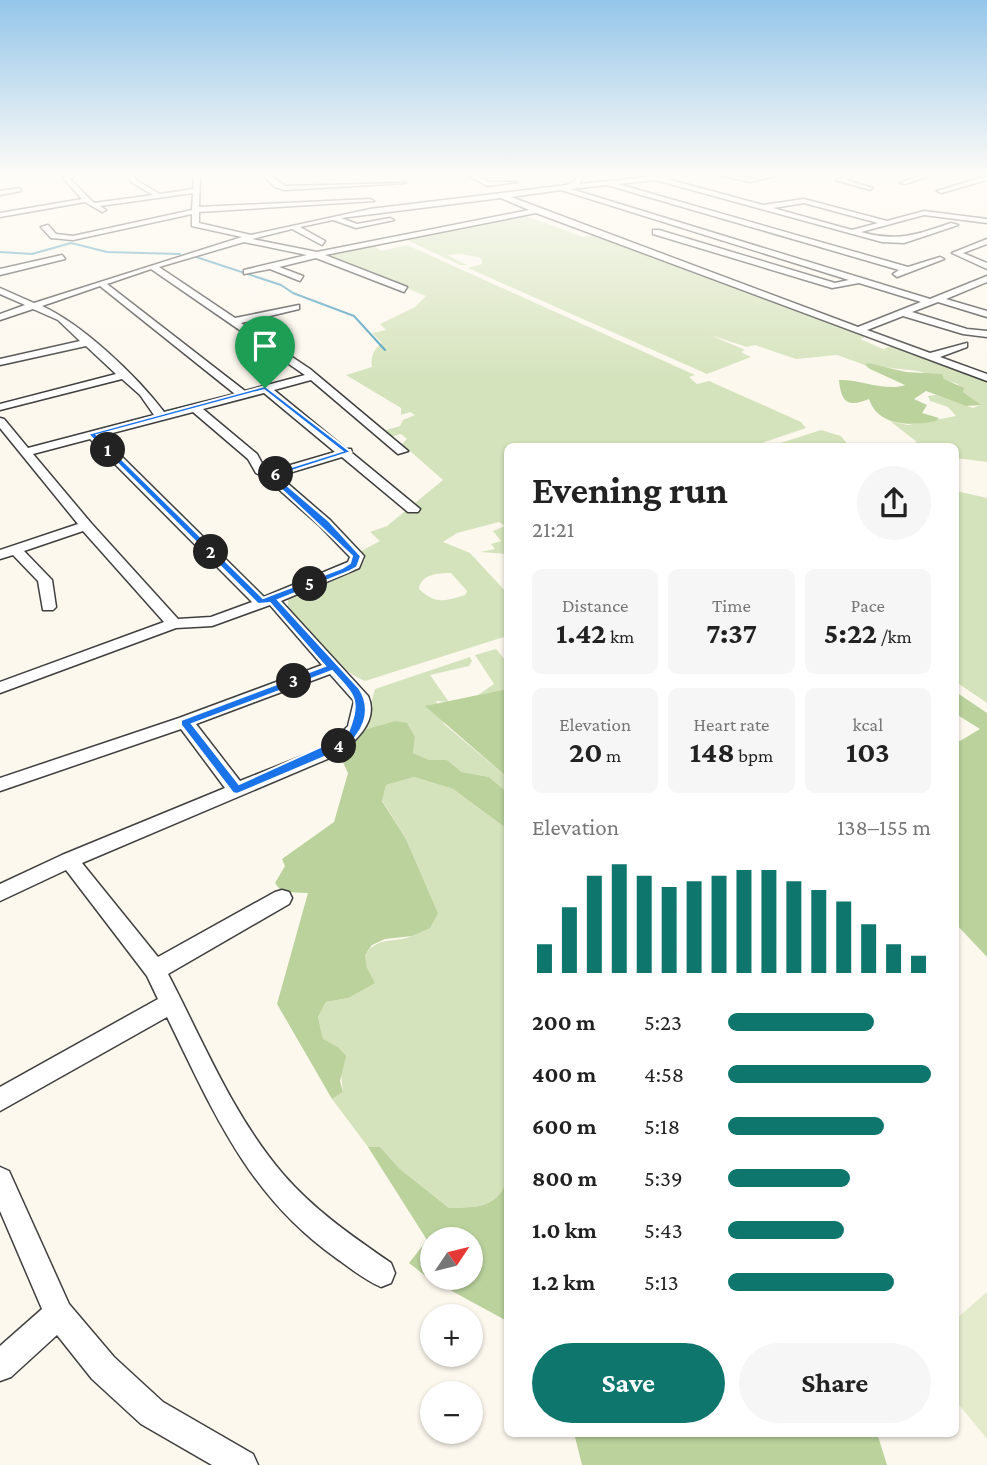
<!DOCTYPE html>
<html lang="en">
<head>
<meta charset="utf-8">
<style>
	:root { --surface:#fff; --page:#f6f6f6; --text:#222; --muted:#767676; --accent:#0f766e }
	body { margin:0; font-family:"Crimson Pro",serif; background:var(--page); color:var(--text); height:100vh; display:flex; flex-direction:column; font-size:26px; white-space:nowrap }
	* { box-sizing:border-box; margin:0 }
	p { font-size:23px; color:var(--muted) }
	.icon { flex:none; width:38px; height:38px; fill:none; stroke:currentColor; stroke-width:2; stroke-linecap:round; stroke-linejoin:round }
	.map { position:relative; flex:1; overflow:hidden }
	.sheet { position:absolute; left:504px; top:443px; width:455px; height:994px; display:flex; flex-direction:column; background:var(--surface); border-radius:10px; box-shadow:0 2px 5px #0004 }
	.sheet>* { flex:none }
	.needle { width:46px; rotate:55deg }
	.tools { position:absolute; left:420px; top:1227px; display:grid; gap:14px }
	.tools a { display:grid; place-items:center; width:63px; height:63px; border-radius:50%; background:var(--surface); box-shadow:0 2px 5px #0004; font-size:35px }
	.pin { position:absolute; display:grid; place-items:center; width:60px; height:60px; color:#fff; margin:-72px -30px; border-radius:50% 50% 50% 0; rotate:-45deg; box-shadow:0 0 7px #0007 }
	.pin .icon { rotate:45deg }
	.km { position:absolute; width:35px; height:35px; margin:-18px; border-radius:50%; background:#222; color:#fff; font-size:19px; line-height:35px; text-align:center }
	.round { display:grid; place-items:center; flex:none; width:74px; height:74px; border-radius:37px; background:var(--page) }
	.head { display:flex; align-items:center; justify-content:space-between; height:119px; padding:0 28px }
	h1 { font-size:38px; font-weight:700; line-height:52px }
	.metrics { display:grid; grid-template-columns:repeat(3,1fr); gap:10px; height:119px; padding:7px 28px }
	.metrics div { display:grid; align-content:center; border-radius:10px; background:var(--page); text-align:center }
	.metrics b { font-size:30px; font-weight:700 }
	.metrics small { font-size:19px; font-weight:400 }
	.metrics p { font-size:19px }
	.chart { height:196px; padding:14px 28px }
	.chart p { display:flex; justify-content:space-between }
	.chart svg { width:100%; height:126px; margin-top:7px; stroke:var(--accent); stroke-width:6 }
	.cta { display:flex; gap:14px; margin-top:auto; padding:14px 28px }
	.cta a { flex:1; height:80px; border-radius:42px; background:var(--accent); color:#fff; font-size:28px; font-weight:700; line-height:80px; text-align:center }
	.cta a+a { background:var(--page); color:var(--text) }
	ul { padding:0 28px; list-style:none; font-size:23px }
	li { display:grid; grid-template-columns:112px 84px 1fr; align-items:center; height:52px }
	li i { height:18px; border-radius:9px; background:var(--accent) }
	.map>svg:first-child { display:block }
</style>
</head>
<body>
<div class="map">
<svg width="987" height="1465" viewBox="0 0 987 1465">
	<rect width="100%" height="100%" fill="#fdf8ee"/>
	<!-- green -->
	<path fill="#d5e3bc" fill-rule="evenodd" d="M526,216l57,21 11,-2 275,101 -9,3 23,10 11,-4 93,34v83l-31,-4v-12h-53l14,-4 -27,-21 18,4 48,-9 -8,-9 -18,-6 -2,-5 8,-1 37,13 7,-3 -17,-13 -5,-8 -40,-13 -53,-6 -28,-10 -41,4 -41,-14 -8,2 -37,-12 35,15 -4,2 10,5 -44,17 -239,-106 14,-4 -1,-6 -18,-4 -16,1 20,10h-7l-55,-26 73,-14 21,-7z
		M370,244l12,7 25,-6 288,130 -6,2 8,7 12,-3 92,41 5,6 -53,18h-245l-1,108 -27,-2 15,-3 -4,-5 10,-3 -8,-10 12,-5 -6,-4 -42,11 -14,9 27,11 37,40v43l-142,45c-32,-14 -54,-47 -77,-73v-8l5,-6 67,-30 5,-4 -4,-9 19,-10 -10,-9 17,-6 56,-46 -41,-36 5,-5 -6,-5 -11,3 -7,-6 17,-5 3,-6 12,-5 -5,-3 -9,3v-7l-55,-33 26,-8c-2,-9 2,-19 10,-24l-10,-10 14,-3 -6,-6 35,-17 11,-11 -105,-42zM451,573l16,18 -2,4c-20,6 -29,10 -46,-6 2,-15 19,-16 32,-16z
		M821,430l20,6 8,10h-78z
		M956,491l31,7v205l-31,-21z
		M496,649l11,13v27l-29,6 16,-11 -19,-29z
		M470,657l2,4 -3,5 -39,9 19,27 -13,-1 8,23 63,53v15l-18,-15 -27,-5 -15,-12h-18l-16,-7 2,-16 -51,-7 11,-41z
		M414,777l39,12 54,40 1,352c-12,28 -32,26 -59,27l-49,-39 -20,-22h-12l-36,-48 11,-7 -5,-45 -15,-7 -5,-23 8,-15 22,-4 19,-30 -2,-13c14,-20 28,-11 47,-19 9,-4 19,-17 26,-23l-32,-74 -24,-39 4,-15z"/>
	<!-- forest -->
	<path fill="#bbd29d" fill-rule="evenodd" d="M868,363l38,9 36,2 2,5 20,9 -1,4 18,13 -15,1 -40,-15 -12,8 13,6 -5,8 17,5 -3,3c-24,5 -58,6 -67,-22 -22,9 -28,3 -30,-19 20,-1 48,12 66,5l-35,-16 -5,-4z
		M507,689h1l-1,88 -82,-71z
		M956,692l31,21v244l-31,-33v-185l4,2 20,-12 -24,-15z
		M395,721l12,2 8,14 -2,16 16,7h18l15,12 27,5 18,15v37l-54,-40 -39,-12 -28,8 -4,16 24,38 32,74 -8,15 -18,8 -27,3 -13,6 -7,10 2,13 8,15 -27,15 -22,4 -8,15 5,22 15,8 8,9 -6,25 3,11 -11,7 -55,-95 31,-111 -26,-1 -7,-9 10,-17 -3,-7 52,-37 14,-49 -9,-19 18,-14 7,-10z
		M368,1147h12l20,22 49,39c27,-1 47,1 58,-27v140l-79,-43 -19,-15 18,-23zM432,1239h39v39h-39z
		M574,1433h303l10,32h-305z"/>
	<!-- pitch -->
	<path fill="#e4ebcd" d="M987,1292v147l-31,-38v-82z"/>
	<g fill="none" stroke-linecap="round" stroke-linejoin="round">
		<!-- stream -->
		<path stroke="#499cbc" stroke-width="2" d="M0,252l32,2 39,-11 36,9 73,2
			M193,256l88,29 12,8 61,23 31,34"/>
		<defs>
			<path id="minor" d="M69,174h9l-8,5 24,24 59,-8 -22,-13 -3,-8h6l2,6 24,14 33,-5 1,-15h6l-1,33 171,-8 4,2 -175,11v11l52,12 119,-26 197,-24 8,-4 2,-7h6l-3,10 87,-9 3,2 -3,2 96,26 41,-6 83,22 37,-10 63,8v4l-63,-8 -63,17c37,10 55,3 90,-9l7,2 -54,18 -22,-1 -227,-62 -37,4 290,83 32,-10 4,2 -47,18 -4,-3 6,-4 -292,-85 -36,4 359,110 57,-23v6l-41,17 41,12v6l-49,-15 -26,10 55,17 20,2v6l-24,-3 -60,-18 -36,14 63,23 37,-10v4l-27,10 47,17v7l-451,-168 -211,42 82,32 -3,5 -88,-34 -37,9 24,9 -3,5 -30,-12 -26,5v-4l63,-15 -63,-13 -85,25 76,51 64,-13v4l-58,14 69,46 98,82 -10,3 -87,-74 -37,10 72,59h5l1,4 68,56 -2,3h-10l-66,-55 -63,19 51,44 34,36 -5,12 -78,33 87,95c12,26 -16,50 -36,61l-250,106 76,94 117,-65 7,-2 7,2 3,6 -3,6 -121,70c35,67 65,142 115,200 31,36 69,62 108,89l4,10 -4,10 -10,4c-16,-7 -30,-18 -45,-29 -88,-62 -123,-147 -169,-241l-167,94v-24l158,-88 -11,-23 -81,-106 -66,31v-17l62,-29 163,-67 -44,-59 -181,62v-13l179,-60 143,-53 -52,-60 -58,21 -36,2 -176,65v-11l164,-60 -81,-91 -59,20 28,29 4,27 -3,3h-10l-5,-29 -25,-26 -13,4v-9l78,-26 -78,-96v-10l4,1 24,29 126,-33 -14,-20 -18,-16 -122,31v-6l116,-30 -30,-28 -86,19v-6l80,-18 -22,-21 -25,-11 -33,11v-6l25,-9 -25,-11v-6l34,15 208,-66 -50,-11v-12l-119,26 -22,-2 -10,-11 7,-2 8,9 17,2 119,-26 1,-17 -93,13 6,4 -4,2 -17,-10 -85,15v-4l82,-14 -19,-21zM561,190l288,90 -14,3 -176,-53h-6v4l179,54 27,-5 62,19 -63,25 -347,-130zM501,198l28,12 -212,42 -65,-13 40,-10 30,16 3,-4 -25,-14 33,-7 23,8 38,-8 -4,-2 -33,6 -16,-6zM804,203l74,20 -26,7 -79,-22zM151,269l151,104 3,2 -60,16 -138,-107zM100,286l135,108 -71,18c-27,-36 -82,-88 -122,-106zM264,393l71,59 -65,19 -6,-4 -7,-13 -54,-45zM193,412l55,47 8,14 10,5 54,48 30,31 -2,5 -84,35 -163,-161zM90,439l162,163 -41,15 -33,2 -87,-96 -58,-69zM330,674l24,27 -6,25 -13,13 -15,10 -80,32 -44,-57z
				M262,174h7l16,12 121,-3 -121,7 -10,-3z
				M466,174h9l13,8h30l-31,4z
				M714,174l36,4 33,-4 -33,8z
				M848,174h10l-12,6 27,8 -3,2 -34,-10z
				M923,174h11l-29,10 -5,-1z
				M987,176v4l-46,13 -4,-2z
				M19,188l2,3 -21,4v-4z
				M987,239v5l-24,9 24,10v6l-35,-16z
				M62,255l3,4 -65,16v-6z
				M0,1167l9,4 60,133 45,53 49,45 90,52 5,11h-46l-71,-41 -49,-45 -35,-44 -46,42 -11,4v-35l42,-37 -42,-98z"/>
		</defs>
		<!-- minor casing -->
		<use href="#minor" stroke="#3f3f3f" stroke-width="3"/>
		<!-- minor -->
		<use href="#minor" fill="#fff" fill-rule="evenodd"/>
	</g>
	<!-- sky -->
	<linearGradient id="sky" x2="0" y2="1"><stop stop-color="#95c6ea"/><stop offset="0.46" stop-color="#fefcf7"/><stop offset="1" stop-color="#fefcf7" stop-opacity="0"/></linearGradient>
	<rect width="987" height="379" fill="url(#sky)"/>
	<!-- route -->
	<path fill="#1a73e8" stroke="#fff" stroke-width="2" fill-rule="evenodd" d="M265,386l86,66 -75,24 53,45 32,35 -4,11 -9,5 -70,28 81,88c15,23 4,47 -18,62l-104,44 -4,-1 -52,-68v-5l144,-54 -55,-63 -12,1 -170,-170zM264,390l78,61 -76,24 86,81 -2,7 -8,5 -79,30 -166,-163zM332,671c24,26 29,29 15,64l-108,49 -47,-60z"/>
</svg>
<div class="tools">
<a><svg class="needle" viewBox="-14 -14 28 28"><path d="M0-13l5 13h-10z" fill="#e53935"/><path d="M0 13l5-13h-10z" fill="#767676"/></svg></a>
<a>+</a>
<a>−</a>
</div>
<div class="pin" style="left:265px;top:388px;background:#1e9e55"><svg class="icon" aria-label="arrive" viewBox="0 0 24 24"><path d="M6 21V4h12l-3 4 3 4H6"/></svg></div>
<b class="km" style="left:108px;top:450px">1</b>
<b class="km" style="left:211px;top:552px">2</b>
<b class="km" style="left:294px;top:681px">3</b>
<b class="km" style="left:339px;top:746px">4</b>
<b class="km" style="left:310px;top:584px">5</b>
<b class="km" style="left:276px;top:474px">6</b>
<section class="sheet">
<div class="head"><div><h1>Evening run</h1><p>21:21</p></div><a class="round"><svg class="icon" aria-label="share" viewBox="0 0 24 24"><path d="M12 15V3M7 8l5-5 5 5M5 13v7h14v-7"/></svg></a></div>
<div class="metrics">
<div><p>Distance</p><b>1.42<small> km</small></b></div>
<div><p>Time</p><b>7:37</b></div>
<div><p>Pace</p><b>5:22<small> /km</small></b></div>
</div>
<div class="metrics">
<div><p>Elevation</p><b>20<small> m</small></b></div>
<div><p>Heart rate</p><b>148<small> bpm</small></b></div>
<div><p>kcal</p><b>103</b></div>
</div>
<div class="chart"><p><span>Elevation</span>138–155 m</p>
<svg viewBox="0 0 160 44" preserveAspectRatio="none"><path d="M5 44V34M15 44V21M25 44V10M35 44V6M45 44V10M55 44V14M65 44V12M75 44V10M85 44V8M95 44V8M105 44V12M115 44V15M125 44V19M135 44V27M145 44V34M155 44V38"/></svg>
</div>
<ul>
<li><b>200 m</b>5:23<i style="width:72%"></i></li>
<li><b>400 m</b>4:58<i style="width:100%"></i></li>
<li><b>600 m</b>5:18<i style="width:77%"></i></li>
<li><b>800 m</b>5:39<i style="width:60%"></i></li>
<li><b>1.0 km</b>5:43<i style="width:57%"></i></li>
<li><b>1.2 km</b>5:13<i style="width:82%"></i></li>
</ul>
<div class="cta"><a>Save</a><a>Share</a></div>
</section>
</div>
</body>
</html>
